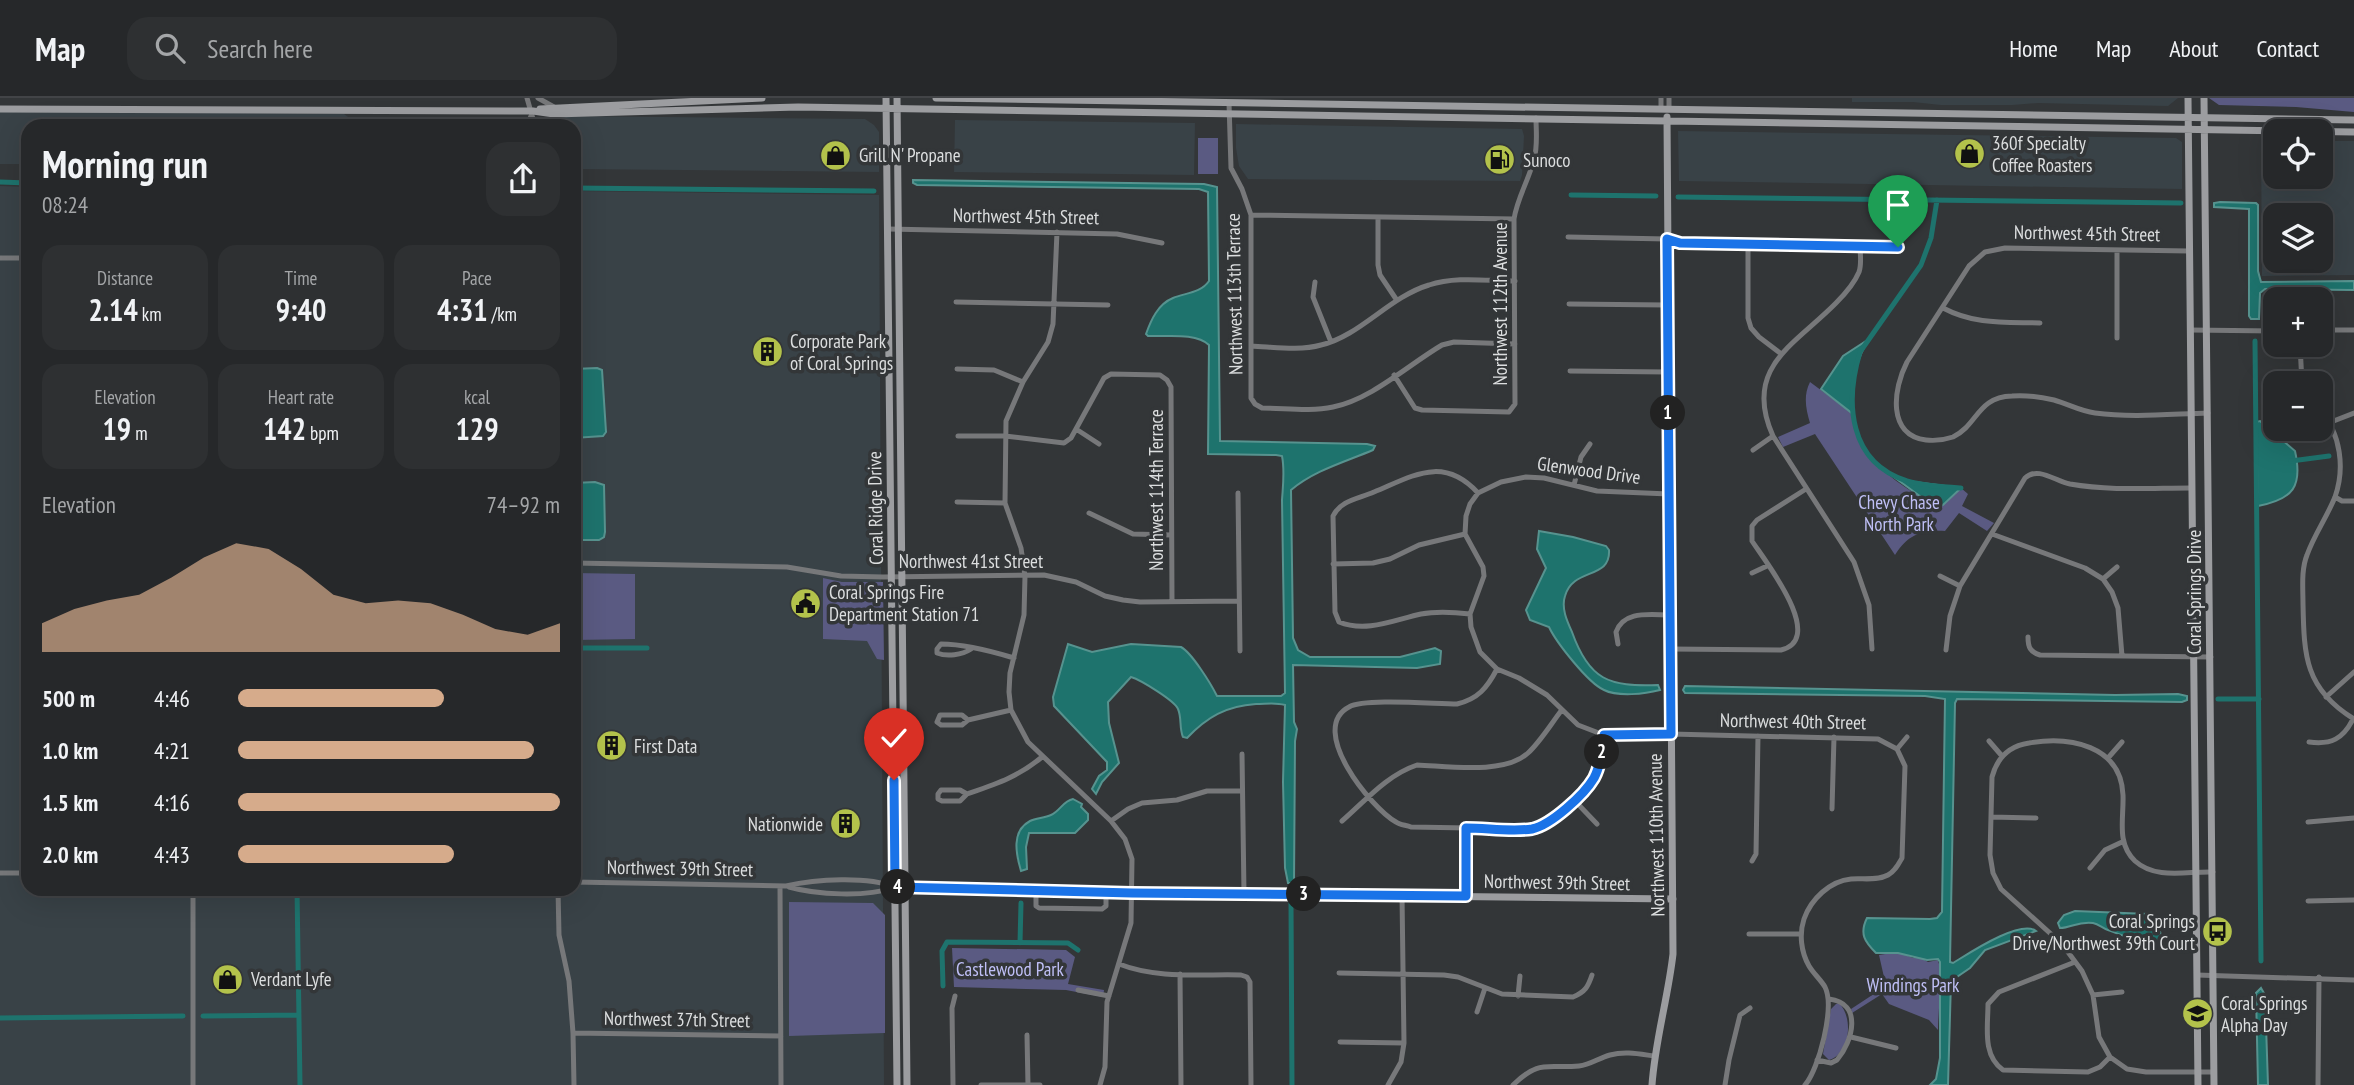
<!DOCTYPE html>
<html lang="en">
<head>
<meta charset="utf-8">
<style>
	:root { --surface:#26282a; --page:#2e3032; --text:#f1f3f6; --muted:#a4a6a8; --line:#424447; --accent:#d6ab8b }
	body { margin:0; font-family:"PT Sans Narrow",sans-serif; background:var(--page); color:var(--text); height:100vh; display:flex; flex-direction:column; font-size:26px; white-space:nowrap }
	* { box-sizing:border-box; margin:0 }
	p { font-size:23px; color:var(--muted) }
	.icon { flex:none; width:38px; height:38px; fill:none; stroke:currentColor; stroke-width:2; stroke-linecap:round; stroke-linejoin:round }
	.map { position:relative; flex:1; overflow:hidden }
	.sheet { position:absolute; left:21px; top:21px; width:560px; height:777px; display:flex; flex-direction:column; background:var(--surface); border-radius:21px; box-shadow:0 7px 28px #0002,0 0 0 2px var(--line) }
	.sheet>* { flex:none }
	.tools { position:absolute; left:2263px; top:21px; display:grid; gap:14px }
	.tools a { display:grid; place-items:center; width:70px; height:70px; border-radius:14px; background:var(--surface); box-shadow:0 7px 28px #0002,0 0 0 2px var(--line); font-size:35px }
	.pin { position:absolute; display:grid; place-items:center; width:60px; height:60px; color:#fff; margin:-72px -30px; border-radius:50% 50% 50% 0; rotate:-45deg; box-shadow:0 0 7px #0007 }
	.pin .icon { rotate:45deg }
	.km { position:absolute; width:35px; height:35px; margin:-18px; border-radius:50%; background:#222; color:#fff; font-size:19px; line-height:35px; text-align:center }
	.round { display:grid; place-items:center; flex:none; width:74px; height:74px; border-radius:21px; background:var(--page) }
	.headline { display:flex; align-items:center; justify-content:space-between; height:119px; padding:0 21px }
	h1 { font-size:38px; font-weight:700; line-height:52px }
	.stats { display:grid; grid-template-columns:repeat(3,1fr); gap:10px; height:119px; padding:7px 21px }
	.stats div { display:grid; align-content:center; border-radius:18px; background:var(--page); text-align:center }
	.stats b { font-size:30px; font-weight:700 }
	.stats small { font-size:19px; font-weight:400 }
	.stats p { font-size:19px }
	.chart { height:196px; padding:14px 21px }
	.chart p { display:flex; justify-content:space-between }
	.chart svg { width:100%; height:126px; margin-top:7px; fill:var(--accent); opacity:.7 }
	ul { padding:0 21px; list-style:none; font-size:23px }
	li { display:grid; grid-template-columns:112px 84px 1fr; align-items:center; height:52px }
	li i { height:18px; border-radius:9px; background:var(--accent) }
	header { display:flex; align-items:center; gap:42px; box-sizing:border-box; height:98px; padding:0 35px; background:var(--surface); border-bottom:2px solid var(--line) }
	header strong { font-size:33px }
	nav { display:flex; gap:38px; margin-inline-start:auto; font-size:24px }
	.search { width:490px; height:63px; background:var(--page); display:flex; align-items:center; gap:18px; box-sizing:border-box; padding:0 24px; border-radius:21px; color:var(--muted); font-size:26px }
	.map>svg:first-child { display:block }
</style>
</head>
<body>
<header>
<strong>Map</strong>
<div class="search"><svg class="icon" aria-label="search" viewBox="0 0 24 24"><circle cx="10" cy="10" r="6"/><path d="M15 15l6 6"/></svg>Search here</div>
<nav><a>Home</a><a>Map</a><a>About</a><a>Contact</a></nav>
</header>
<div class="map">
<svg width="2354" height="987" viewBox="0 0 2354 987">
	<rect width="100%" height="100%" fill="#333638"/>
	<!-- built -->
	<path fill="#394247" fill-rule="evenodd" d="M1852,0h326l-10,8 -130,-3 -26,2h-71l-28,-3h-61z
		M0,13l344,3 4,3v9h-320v38h-28z
		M563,18l302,3 9,6 5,7v40l-305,-3v-43h-34l2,-6z
		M955,22l240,3 -1,52 -240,-3z
		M1236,26l286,5 2,7 -2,39 -2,6 -272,-2 -9,-13 -3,-18z
		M1678,33l498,7 6,4v47l-503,-8z
		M2261,42h14v37h45l1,-36h33v134l-92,1zM2320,117v46h-45v-46z
		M0,88l28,1v702h546v-698l305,4 5,890h-884z"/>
	<!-- green -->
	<path fill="#5a5a82" d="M2209,0h145v14l-58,-5 -77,-2z
		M1198,40h20v36h-20z
		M1810,284l43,32c1,9 1,19 6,27 13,25 56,58 84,64l18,-17 7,6 -6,12 32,17 -7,8 -28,-18 -14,18c-24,-1 -36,3 -50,24l-80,-121 -32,13 -5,-10 32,-14c-4,-14 -7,-27 0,-41z
		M574,475l61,1v65l-61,1z
		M823,480l19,4h41l1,78 -7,-1 -10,-18 -44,-2z
		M789,804l84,1 12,12v118l-96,3z
		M952,850l114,2 9,7 -7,27 36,6 -1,7 -37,-7 -112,-3z
		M1898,854l15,6 5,-2 10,6 10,-2c5,15 0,52 0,70l-9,-10 -40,-16 -7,-10 -30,19 -1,-4 35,-23 -7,-31z
		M1839,905c15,15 11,51 -10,57l-6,-6 8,-45 5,-5z"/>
	<!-- water -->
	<path fill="#1e736d" stroke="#57938f" stroke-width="2" d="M913,82l291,4 13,3 3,254 147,3 8,2 -2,4c-28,12 -58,20 -82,40l2,148 5,12 12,7h90l35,-9 6,3 -1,13 -23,4 -124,-3 1,57 3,7 -2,12 -1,142h-6l-3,-15 -2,-86 2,-77c-10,-3 -19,-1 -29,-1 -30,2 -49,13 -69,34l-4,-1c-4,-9 -1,-19 -5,-28 -3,-8 -37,-29 -47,-32l-23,25 1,21 10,40 -17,19 -6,12 -4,-5 7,-13 8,-6v-8l-53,-56 -1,-9 15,-53 24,8 39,-8 50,3c11,6 30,37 36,49h64l4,-3 -3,-193c1,-15 3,-29 0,-44l-6,-1 -68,-1 1,-109c-13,-13 -44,-8 -61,-9l-2,-2c5,-14 12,-30 27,-36 12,-5 28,-5 36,-17l-1,-89 -9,-3 -282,-4 -4,-2z
		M2220,104l36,1 2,2v66l3,11 93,-1v9l-89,-1 -5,4 -1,26h-8l-2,-3v-107l-35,-2v-4z
		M1869,241c-15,23 -18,48 -16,75l-32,-25 22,-33z
		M597,270l5,2 4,62 -3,4 -29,2v-69z
		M2260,323l35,30c8,36 -2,48 -37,55l-2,-84z
		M1887,374l20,9 54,7 -18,17 -15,-3z
		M574,385l21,-1 9,3 1,47 -1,5 -5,3h-25z
		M1539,433l34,6 33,9 3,4c2,30 -36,17 -44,46 -4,12 2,25 7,36 17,48 37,55 86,53l2,5c-15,4 -42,7 -56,0 -16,-7 -48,-48 -55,-63l-19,-7 -4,-10 20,-42 -9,-19z
		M1685,588l430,9 63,-1 9,2v4l-5,2 -225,-3 -2,4 -5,259 3,1c15,-9 67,-44 83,-32l-51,19 -15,18 -19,13 -3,104h-18l6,-6 4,-21v-96l-2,-3 -11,1 -29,-7h-22c-11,-11 -17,-19 -9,-35l63,1 7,-1 5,-6 3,-213 -20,-3 -240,-3 -2,-3z
		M1073,701l9,5 -1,3 7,7v6l-13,13h-46l-3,14 1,22 -6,2c-5,-17 -10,-40 9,-50 6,-3 14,-3 21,-6 9,-4 12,-14 22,-16z
		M2075,813l73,3 11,13 2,9 -3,5c-12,4 -37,-6 -50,-11 -6,-2 -9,-6 -15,-7 -15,-2 -22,5 -33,5l-2,-5 6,-8z
		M2261,890l4,7 3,90h-10l-2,-92z"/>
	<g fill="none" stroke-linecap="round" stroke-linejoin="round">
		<!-- canal -->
		<path stroke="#1e736d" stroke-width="5" d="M0,84l28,1
			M574,90l300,3
			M1571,97l85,1
			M1678,99l503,6
			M1937,102l-6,38 -10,27 -61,87c-15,50 -12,110 47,129 17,5 36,6 54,7
			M2255,243l6,620
			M2291,363l38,-5
			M574,550h73
			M2218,601h41
			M297,791l3,196
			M1291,805l1,182
			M1020,845l1,-40
			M943,888l-1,-35 5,-9 121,1 10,7
			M203,918l96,-1
			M0,920l183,-2"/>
		<!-- street -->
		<path stroke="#77787a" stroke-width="5" d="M527,0l8,28
			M538,0l16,9
			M1229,5l2,65 11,21 9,26v183l4,6 7,4c23,0 48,4 71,-1 39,-8 75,-42 109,-62l12,-3 61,2
			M1661,11v-11
			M1669,11v-11
			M527,28l6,-15
			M1251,117l263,4
			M1378,119v48l2,10 16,24
			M888,131l229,5 45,9
			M1057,134l-4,92 -5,18 -25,40 -17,39 -1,82 16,45 4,28 -1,39 -14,58 -1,19 2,18 17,32 83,79 14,18 7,20 -1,64 -24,79 -2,65 -5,18
			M1568,139l99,2 13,4 211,3 11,2
			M1748,146v74l3,10 8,9 21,16
			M1860,147c0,9 2,19 -1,27 -5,12 -14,22 -23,31 -40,41 -94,64 -63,133l81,126 15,43 3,44
			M2117,152v88
			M2189,153l-184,-3 -20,4 -16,14 -62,96c-14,27 -20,73 19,78 9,1 18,0 27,-3 25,-12 24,-40 59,-41 13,-1 29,1 42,4 14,4 26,11 41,13 37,5 76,1 113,0
			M0,160h28
			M1315,184l-2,15 18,45
			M956,204l152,3
			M1569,206l98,1
			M1943,210c32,17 62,14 97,15
			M2190,232l85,1
			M2320,232h34
			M2300,247l2,38
			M1251,248c23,1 49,5 70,-1 39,-9 68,-48 108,-60 27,-9 58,-4 86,-4
			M957,271l37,1 29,12
			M1570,273l98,1
			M1394,277l21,33 7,2 87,2 6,-8 -1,-185c3,-21 15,-39 20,-60 4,-13 2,-27 2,-41
			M2320,313c21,22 25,58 15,86 -8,20 -21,38 -28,58 -6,15 -4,33 -4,49 1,52 2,85 51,115
			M2331,324l23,-9
			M1076,331l23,15
			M958,338h47l59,7 7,-5 33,-60 7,-4 49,1 7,5 4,7 1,215
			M1753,352l20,-14
			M1574,387l7,-28 9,-13
			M1238,395l2,158
			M1669,396l-72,-3 -53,-13 -18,-1 -25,5 -23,11 -8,11 -4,12 -1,18 18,33 1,9 -14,38 1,13 9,25 17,17 22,9 28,17 31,30 26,10 67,-1 207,5 19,10 8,17 -3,92c-4,7 -7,13 -14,17 -11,6 -25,3 -37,4 -21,2 -40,20 -47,40 -5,15 -3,33 5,47 4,7 12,14 16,21 10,20 -6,82 -20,98
			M2335,399l7,4h12
			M957,404l48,1
			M1089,415l44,21 38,1
			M1992,436l93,34 18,11 9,13 6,16 4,48
			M574,465l213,4 54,9 42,1 161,-2 32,7 29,14 18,4 17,2 99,-1
			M1333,466l40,-1 17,-4 29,-14 46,-11
			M1752,475l15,-7
			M1940,478l20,10 65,-108c13,-12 30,3 45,6 40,7 81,4 120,4
			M2103,481l14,-12
			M1470,516c-17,-2 -33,-3 -49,0 -27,6 -55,19 -82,8l-4,-10 -2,-96c8,-16 25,-17 41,-24 39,-16 69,-37 104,1
			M2028,539c0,10 2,15 12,18l171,2
			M1618,546l-2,-12c8,-22 34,-17 54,-17
			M971,551c-9,6 -24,8 -34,4v-4l4,-5c23,0 50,7 73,14
			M1670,551l111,1c46,-11 -16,-89 -29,-109v-15l5,-6 49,-31
			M1946,552l4,-34 10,-30
			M1497,571c-10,19 -19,30 -40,35 -23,0 -92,-6 -108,3 -42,22 22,101 47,115 4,3 10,3 15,5l120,2c22,-8 51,-31 63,-51 7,-13 8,-29 10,-43
			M2326,599l28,-25
			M968,622l-6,5h-21l-4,-3 3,-7h22l6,5 43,-10
			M1989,643l13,15
			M2309,644c22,3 34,-3 44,-23
			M1897,651l10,-12
			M1242,656l2,139
			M2108,660l14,-16
			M967,696l-7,7h-18l-4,-2v-5l3,-4h19l7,4c29,-10 51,-17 75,-37
			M1574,702l23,24
			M1832,711l2,-72
			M1991,719l45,1
			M1111,723l17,-12 14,-6 35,-3 30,-9h35
			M1342,723c23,-20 45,-46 75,-56 30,1 87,10 111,-12 12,-11 23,-29 33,-42
			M2308,724l46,-4
			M1466,730v68
			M1752,763l4,-7 2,-118
			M2090,770l15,-18 17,-8
			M2213,774c-26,-1 -57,8 -78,-11 -19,-18 -11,-43 -12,-66 -2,-50 -54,-59 -94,-52 -20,3 -32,15 -37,34l-2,78 3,18 8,16 61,55 20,27 11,24 6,42 11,20 17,12 19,3h68
			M0,775h28
			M574,784l212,4c30,-7 81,-10 109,1
			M780,788l1,199
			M789,789c28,8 77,10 104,1
			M558,791l1,46 10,46 4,52 1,52
			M1036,793v15l3,2 63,1 4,-3v-13
			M2308,803l46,-1
			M1749,836h51
			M2075,864l-76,30 -11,12c0,23 -6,51 15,66l85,2 12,-5 10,-10
			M1119,866c38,15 82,10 122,11l6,2 3,5 1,103
			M1339,875l105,2 14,2 44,17 71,3c12,-5 15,-10 19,-22
			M1180,876l1,111
			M2197,877l157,5
			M1078,892l31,6
			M2093,897l29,-3
			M1518,898l2,-20
			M1477,914l8,-24
			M573,935l208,3
			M1027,937l1,50
			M1851,939l45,11
			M1340,944l64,1
			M1817,962l14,3 6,-3c16,-19 26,-57 -8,-61
			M193,987v-196
			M953,987l-1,-77 3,-12
			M981,987h59
			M1388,987l13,-23 3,-19 -2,-148
			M1513,987c27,-26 33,-16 66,-19 11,-1 20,-8 31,-11 15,-4 29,-1 44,1
			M1725,987l4,-25 11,-45 10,-7
			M2318,987l1,-108"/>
		<!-- secondary -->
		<path stroke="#9c9da0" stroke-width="7" d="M886,0l11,987
			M897,0l10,987
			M936,0l1418,22
			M2188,0l10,987
			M2204,0l10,987
			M0,11l533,2 21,3 244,-7 1556,25
			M540,11l222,-11
			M901,790l231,5 541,6
			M1652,987c3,-44 16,-87 21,-131l-6,-837"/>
	</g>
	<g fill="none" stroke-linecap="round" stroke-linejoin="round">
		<defs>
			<path id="route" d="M894,682l1,107 237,6 334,3v-68c21,0 45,4 66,1 19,-4 52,-34 62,-51 7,-13 8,-29 10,-43l67,-1 -4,-495 13,4 218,4"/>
		</defs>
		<!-- route casing -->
		<use href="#route" stroke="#fff" stroke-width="14"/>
		<!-- route -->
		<use href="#route" stroke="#1a73e8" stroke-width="9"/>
	</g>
	<!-- icons -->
	<defs>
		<symbol id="shop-disc" viewBox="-11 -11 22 22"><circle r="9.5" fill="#b3c24b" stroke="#333638"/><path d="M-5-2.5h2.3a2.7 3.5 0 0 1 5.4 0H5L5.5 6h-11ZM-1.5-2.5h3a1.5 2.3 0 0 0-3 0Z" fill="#111"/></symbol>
		<symbol id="fuel-disc" viewBox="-11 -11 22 22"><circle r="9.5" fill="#b3c24b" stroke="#333638"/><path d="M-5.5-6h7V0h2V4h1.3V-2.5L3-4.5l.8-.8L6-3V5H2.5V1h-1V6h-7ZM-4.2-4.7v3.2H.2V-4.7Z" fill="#111"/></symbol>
		<symbol id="building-disc" viewBox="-11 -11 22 22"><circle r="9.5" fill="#b3c24b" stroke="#333638"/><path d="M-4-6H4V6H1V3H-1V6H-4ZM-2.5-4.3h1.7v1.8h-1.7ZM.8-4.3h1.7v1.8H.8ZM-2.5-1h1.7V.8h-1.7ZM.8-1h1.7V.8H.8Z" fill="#111"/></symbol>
		<symbol id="civic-disc" viewBox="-11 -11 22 22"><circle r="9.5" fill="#b3c24b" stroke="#333638"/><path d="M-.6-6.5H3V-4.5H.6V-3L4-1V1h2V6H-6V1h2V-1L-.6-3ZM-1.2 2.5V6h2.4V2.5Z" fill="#111"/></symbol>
		<symbol id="bus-disc" viewBox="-11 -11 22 22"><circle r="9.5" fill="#b3c24b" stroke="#333638"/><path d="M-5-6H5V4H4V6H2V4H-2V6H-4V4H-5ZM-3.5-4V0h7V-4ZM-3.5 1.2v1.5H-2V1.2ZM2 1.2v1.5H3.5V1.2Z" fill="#111"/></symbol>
		<symbol id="school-disc" viewBox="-11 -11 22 22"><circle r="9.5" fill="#b3c24b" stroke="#333638"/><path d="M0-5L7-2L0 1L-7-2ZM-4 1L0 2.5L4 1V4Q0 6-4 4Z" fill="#111"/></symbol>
	</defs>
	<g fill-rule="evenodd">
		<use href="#shop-disc" x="1952" y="38" width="35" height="35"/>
		<use href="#shop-disc" x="818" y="40" width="35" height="35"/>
		<use href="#fuel-disc" x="1482" y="44" width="35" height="35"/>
		<use href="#building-disc" x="750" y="236" width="35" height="35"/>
		<use href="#civic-disc" x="788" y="488" width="35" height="35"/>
		<use href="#building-disc" x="594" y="630" width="35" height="35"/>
		<use href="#building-disc" x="828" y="708" width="35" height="35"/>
		<use href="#bus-disc" x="2200" y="816" width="35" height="35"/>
		<use href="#shop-disc" x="210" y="864" width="35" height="35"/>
		<use href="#school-disc" x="2180" y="898" width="35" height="35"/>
	</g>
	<g text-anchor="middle" stroke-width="7" stroke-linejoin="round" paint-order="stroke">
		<!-- poi labels -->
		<g font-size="19" fill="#dcdedf" stroke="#333638" text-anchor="start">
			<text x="1992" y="52">360f Specialty<tspan x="1992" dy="22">Coffee Roasters</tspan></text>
			<text x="859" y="64">Grill N' Propane</text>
			<text x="1523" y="69">Sunoco</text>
			<text x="790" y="250">Corporate Park<tspan x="790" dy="22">of Coral Springs</tspan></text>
			<text x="829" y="501">Coral Springs Fire<tspan x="829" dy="22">Department Station 71</tspan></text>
			<text x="634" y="655">First Data</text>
			<text x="823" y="733" text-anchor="end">Nationwide</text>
			<text x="2195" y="830" text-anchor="end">Coral Springs<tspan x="2195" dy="22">Drive/Northwest 39th Court</tspan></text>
			<text x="251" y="888">Verdant Lyfe</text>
			<text x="2221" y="912">Coral Springs<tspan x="2221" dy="22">Alpha Day</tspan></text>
		</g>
		<!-- street labels -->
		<g font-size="19" fill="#dcdedf" stroke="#333638">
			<text transform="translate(1026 118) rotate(1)" y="7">Northwest 45th Street</text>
			<text transform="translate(2087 135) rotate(1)" y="7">Northwest 45th Street</text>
			<text transform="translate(1234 196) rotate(-91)" y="7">Northwest 113th Terrace</text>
			<text transform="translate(1500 206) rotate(-90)" y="7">Northwest 112th Avenue</text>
			<text transform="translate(1589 372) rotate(8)" y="7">Glenwood Drive</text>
			<text transform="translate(1156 392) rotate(-90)" y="7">Northwest 114th Terrace</text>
			<text transform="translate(875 410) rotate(-91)" y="7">Coral Ridge Drive</text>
			<text x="971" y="470">Northwest 41st Street</text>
			<text transform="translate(2194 494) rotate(-90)" y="7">Coral Springs Drive</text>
			<text transform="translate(1793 623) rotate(1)" y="7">Northwest 40th Street</text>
			<text transform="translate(1656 737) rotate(-91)" y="7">Northwest 110th Avenue</text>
			<text transform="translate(680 770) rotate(1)" y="7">Northwest 39th Street</text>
			<text transform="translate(1557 784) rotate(1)" y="7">Northwest 39th Street</text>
			<text transform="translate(677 921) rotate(1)" y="7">Northwest 37th Street</text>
		</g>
		<!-- park labels -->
		<g font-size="19" fill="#bfbff6" stroke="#333638">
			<text x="1899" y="411">Chevy Chase<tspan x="1899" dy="22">North Park</tspan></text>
			<text x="1010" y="878">Castlewood Park</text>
			<text x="1913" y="894">Windings Park</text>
		</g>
	</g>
</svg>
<div class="tools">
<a><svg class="icon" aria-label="locate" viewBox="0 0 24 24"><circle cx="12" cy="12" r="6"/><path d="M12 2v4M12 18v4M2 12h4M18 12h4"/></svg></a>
<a><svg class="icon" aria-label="layers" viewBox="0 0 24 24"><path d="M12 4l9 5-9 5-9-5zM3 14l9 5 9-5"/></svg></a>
<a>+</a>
<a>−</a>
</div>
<div class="pin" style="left:1898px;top:149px;background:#1e9e55"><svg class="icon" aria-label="arrive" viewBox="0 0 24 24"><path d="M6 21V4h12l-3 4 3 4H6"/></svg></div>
<div class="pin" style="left:894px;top:682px;background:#d93025"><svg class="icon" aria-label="check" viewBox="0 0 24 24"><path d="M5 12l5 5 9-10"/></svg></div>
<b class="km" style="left:1668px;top:315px">1</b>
<b class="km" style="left:1602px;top:654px">2</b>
<b class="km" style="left:1304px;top:796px">3</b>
<b class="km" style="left:898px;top:789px">4</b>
<section class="sheet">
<div class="headline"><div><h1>Morning run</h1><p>08:24</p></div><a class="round"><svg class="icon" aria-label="share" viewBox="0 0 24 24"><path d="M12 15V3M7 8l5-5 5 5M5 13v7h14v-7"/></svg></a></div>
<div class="stats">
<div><p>Distance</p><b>2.14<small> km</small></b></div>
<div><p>Time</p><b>9:40</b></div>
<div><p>Pace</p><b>4:31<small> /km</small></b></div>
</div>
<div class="stats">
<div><p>Elevation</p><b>19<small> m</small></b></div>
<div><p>Heart rate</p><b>142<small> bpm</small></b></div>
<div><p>kcal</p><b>129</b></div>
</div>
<div class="chart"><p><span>Elevation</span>74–92 m</p>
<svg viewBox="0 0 160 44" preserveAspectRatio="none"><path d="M0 44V34L10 29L20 26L30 24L40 18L50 11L60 6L70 8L80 15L90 24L100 27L110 26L120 27L130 31L140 36L150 38L160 34V44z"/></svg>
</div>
<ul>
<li><b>500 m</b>4:46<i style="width:64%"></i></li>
<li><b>1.0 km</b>4:21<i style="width:92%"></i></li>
<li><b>1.5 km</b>4:16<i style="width:100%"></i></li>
<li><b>2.0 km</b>4:43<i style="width:67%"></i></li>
</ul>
</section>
</div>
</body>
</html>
